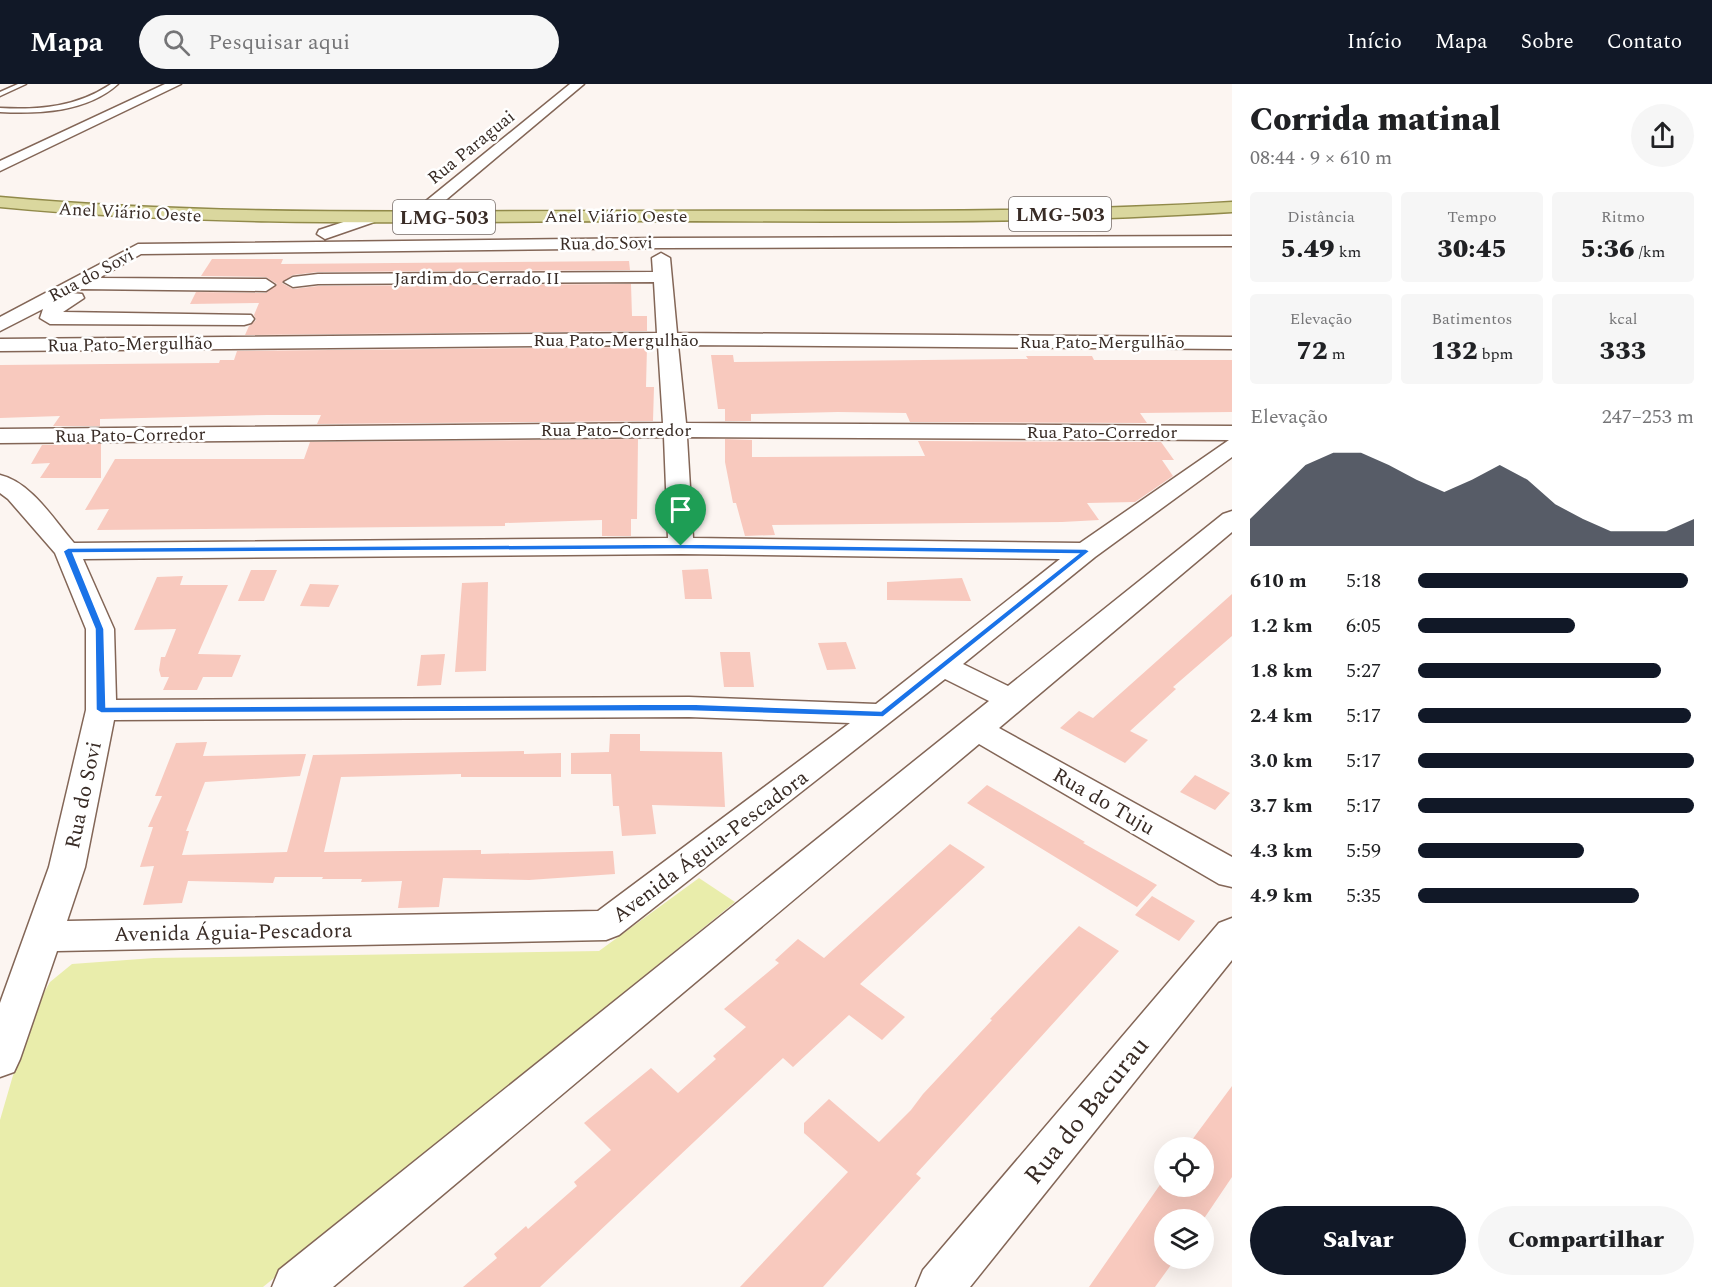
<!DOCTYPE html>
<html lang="pt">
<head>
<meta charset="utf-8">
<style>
	:root { --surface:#fff; --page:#f6f6f6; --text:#202124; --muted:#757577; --accent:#111827 }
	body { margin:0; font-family:Spectral,serif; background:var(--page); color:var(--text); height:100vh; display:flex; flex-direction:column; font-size:22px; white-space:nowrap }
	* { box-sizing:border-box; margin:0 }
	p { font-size:20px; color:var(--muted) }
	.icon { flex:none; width:33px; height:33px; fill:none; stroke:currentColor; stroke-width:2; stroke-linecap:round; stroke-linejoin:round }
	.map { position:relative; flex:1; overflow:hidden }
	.panel { display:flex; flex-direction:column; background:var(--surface); width:480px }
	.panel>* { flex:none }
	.tools { position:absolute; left:1154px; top:1053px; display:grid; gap:12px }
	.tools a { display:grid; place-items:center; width:60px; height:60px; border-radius:50%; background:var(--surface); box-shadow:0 6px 24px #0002; font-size:30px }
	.pin { position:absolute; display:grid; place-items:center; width:51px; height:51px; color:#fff; margin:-62px -26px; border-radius:50% 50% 50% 0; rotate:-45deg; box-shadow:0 0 6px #0007 }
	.pin .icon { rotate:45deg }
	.round { display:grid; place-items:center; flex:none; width:63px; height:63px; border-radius:32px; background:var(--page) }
	.headline { display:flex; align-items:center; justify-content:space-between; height:102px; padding:0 18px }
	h1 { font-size:33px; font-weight:800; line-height:45px }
	.figures { display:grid; grid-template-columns:repeat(3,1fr); gap:9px; height:102px; padding:6px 18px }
	.figures div { display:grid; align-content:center; border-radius:6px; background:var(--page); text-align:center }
	.figures b { font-size:26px; font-weight:800 }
	.figures small { font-size:16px; font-weight:400 }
	.figures p { font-size:16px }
	.chart { height:168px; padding:12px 18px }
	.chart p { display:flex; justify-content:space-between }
	.chart svg { width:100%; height:108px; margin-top:6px; fill:var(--accent); opacity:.7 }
	.action { display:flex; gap:12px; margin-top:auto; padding:12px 18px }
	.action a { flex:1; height:69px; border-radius:36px; background:var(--accent); color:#fff; font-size:24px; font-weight:800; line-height:69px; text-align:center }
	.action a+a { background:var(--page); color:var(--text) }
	ul { padding:0 18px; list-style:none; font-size:20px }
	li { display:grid; grid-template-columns:96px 72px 1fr; align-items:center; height:45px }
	li i { height:15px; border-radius:8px; background:var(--accent) }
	header { display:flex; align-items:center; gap:36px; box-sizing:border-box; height:84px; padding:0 30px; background:var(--accent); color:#fff }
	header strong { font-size:28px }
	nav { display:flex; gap:33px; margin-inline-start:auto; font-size:21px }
	.search { width:420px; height:54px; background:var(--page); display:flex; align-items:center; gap:15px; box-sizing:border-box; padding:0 21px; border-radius:33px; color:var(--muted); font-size:22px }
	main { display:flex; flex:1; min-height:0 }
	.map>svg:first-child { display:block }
</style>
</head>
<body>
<header>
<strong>Mapa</strong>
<div class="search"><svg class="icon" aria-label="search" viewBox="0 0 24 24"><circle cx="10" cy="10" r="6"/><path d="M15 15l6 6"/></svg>Pesquisar aqui</div>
<nav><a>Início</a><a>Mapa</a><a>Sobre</a><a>Contato</a></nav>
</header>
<main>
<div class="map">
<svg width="1232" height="1203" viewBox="0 0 1232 1203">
	<rect width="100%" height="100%" fill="#fcf5f1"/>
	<!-- green -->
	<path fill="#e9edab" d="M699,794l36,24 -472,385h-263v-167l30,-103 20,-35 22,-18 82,-6 445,-7z"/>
	<!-- building -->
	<path fill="#f8c9be" d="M212,175h71l-2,5 348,-3 1,9 -312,2 -25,3 -11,8 11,6 25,-3 313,-2 1,32h15v15l-402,4 4,-9 7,-6 -2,-5 5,-12 -69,1 6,-12 70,1 11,-9 -11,-7 -65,-1z
		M647,263l-1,40h8l-1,34 -336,3 4,-9h-54l-167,4v7h-47l7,-10 -60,2v-53l219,-2 1,-3h14l3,-9z
		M711,271h22l1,7 294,-3 -2,-3h66l2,4h138v52l-92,1 7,10 -237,-1 -4,-9 -68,-1 -87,2v7h-26v-12h-7z
		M638,355l-1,80h-6v17h-29v-16l-97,3v3l-408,4 12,-21 -24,1 30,-51h189l6,-17z
		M725,355l27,1v17l173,-1 -7,-15 243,1 13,18h-12l11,16 -38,26 -48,1 12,17 -37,2 -290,3 3,10 -30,1 -9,-33h-3l-8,-41z
		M101,360v34h-61l10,-15 -19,1 11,-19z
		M708,485l4,30h-27l-3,-29z
		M251,486h26l-13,31h-26z
		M183,492l-3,9h48l-30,69 43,1 -9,22h-29l-6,13h-34l6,-13h-8l-2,-7 2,-13h4l11,-28 -42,1 23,-53z
		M962,494l9,23 -84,-1v-18z
		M488,498l-2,89 -31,1 7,-89z
		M310,500l29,1 -10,22 -29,-1z
		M1232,510v42l-59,51 3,2 -46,42 18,9 -23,23 -65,-35 19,-17 14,7z
		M846,558l10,27 -29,1 -9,-27z
		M720,568h30l4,35h-30z
		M445,570l-4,31 -24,1 4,-31z
		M610,650h30v17l82,1 3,55 -73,-2 4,29 -34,2 -3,-30h-6l-2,-32h-40v-21l38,-1z
		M207,658l-4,14 103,-2 -6,22 -95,6 -19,49h3l-7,24 105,-3 26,-97 211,-4v3l37,-1v24h-100v-3l-120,3 -17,75 157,-2v4l132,-3 2,23 -86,6 -86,-2 -4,29 -41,1 4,-27 -41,1 1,-3h-40l1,-2h-48l-2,6 -85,-2 -6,22 -39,2 11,-39 -14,1 13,-40h-5l14,-31h-7l21,-53z
		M1195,691l35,18 -15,17 -35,-18z
		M987,701l98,57 -2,1 74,42 -20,22 -170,-104z
		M950,760l35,23 -125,117 45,33 -23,23 -33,-25 -56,52 -10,-9 -243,229h-77l34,-29 -3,-4 32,-28 2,3 49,-43 -3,-4 37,-32 -27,-27 67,-55 27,25 38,-34 -3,-3 33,-29 -22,-18 55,-46 -4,-3 23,-21 26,19z
		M1152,812l43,25 -16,20 -44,-26z
		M1079,842l40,25 -203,223 5,4 -98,109h-83l108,-115 -44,-39v-10l25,-24 50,43 32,-32 12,-16 69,-74 -2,-1z
		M1232,1002v91l-29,43h-39v38h12l-21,29h-66l75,-108v7h39v-38h-17z"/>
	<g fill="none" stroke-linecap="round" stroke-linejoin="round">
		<defs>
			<path id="service" d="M18,0h8l-26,12v-4z
				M111,0h7c-31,28 -78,30 -118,28v-4c40,2 77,-1 111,-24z"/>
			<path id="minor" d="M165,0h16l-181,87v-10z
				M570,0h14l-162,136h-12l-2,-3 2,-3z
				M374,128l8,5 -2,3 -55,19 -8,-5 2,-4z
				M1232,152v10l-572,2 -519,6 -42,24 167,1 9,6 -9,6 -186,-2 -9,4 11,1 2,4 -21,14 188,3 3,4 -3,4 -7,2 -194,-1 -10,-6 3,-9 -43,22v-14l138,-73 522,-6z
				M661,169l9,5 7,75 555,4v12l-554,-4 8,78 546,3v31l-137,100 -132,107 45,22 215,-172 9,-3v21l-233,196 233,129v30l-13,-3 -240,-140 -646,543h-61l7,-17 710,-569 -44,-22 -326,256 -13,5 -549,11 -37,108 -6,13 -14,5v-74l49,-136 37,-157v-81l-31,-76 -47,-54 -8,-6v-18c31,7 54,45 74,68l594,-5 -4,-101 -664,6v-14l663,-6 -5,-78 -658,6v-12l657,-6 -3,-51 -336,2 -25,3 -9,-5 9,-5 25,-3 335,-2 -1,-14zM687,353l542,3 -149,103 -387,-5zM681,470l379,5 -184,145 -187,-7 -573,3 -2,-71 -31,-70zM689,633l161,6 -252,188 -531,10 18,-54 29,-147z
				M1232,834v42l-262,327h-54l7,-17 296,-347z"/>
			<path id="primary" d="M0,113c208,19 416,14 625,14 203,-1 405,3 607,-9v10c-202,13 -404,9 -607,9 -209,1 -417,6 -625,-14z"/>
		</defs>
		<!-- service casing -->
		<use href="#service" stroke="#836657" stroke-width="3"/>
		<!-- minor casing -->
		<use href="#minor" stroke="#836657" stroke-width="3"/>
		<!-- primary casing -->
		<use href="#primary" stroke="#918a4a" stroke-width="3"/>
		<!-- service -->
		<use href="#service" fill="#fff" fill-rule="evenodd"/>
		<!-- minor -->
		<use href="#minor" fill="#fff" fill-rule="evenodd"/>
		<!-- primary -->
		<use href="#primary" fill="#dad79e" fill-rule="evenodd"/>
	</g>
	<!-- route -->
	<path fill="#1a73e8" stroke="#fff" stroke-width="1.5" fill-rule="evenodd" d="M681,460l405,5 4,2 -207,166 -194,-6 -588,2 -5,-3 -1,-81 -32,-78 5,-3zM681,465l397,5 -197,157 -192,-7 -583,3 -2,-78 -31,-76z"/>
	<g text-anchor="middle" stroke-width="5" stroke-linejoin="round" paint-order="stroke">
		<!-- far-street labels -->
		<g font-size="18" fill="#392c26" stroke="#fff">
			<text transform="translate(471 63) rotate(-39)" y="6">Rua Paraguai</text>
			<text transform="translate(130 128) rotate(3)" y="6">Anel Viário Oeste</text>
			<text x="616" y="138">Anel Viário Oeste</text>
			<text transform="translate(606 159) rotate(-1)" y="6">Rua do Sovi</text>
			<text transform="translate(91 191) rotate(-28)" y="6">Rua do Sovi</text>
			<text x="477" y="200">Jardim do Cerrado II</text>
			<text x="616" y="262">Rua Pato-Mergulhão</text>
			<text x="1102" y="264">Rua Pato-Mergulhão</text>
			<text transform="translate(130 260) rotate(-1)" y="6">Rua Pato-Mergulhão</text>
			<text x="616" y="352">Rua Pato-Corredor</text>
			<text x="1102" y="354">Rua Pato-Corredor</text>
			<text transform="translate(130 351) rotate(-1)" y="6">Rua Pato-Corredor</text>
		</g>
		<!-- shield labels -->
		<g fill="#fff" stroke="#746b67" stroke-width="1.5">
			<rect x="1009" y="113" width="102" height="34" rx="4.5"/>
			<rect x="393" y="116" width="102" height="34" rx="4.5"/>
		</g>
		<g font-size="20" font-weight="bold" fill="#392c26">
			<text x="1060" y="137">LMG-503</text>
			<text x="444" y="140">LMG-503</text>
		</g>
		<!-- street labels -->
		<g font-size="21" fill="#392c26" stroke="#fff">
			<text transform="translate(83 711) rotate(-78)" y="7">Rua do Sovi</text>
			<text transform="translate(1104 717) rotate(30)" y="7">Rua do Tuju</text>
			<text transform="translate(710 762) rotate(-37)" y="7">Avenida Águia-Pescadora</text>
			<text transform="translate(233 848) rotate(-1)" y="7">Avenida Águia-Pescadora</text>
		</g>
		<!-- near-street labels -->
		<g font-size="26" fill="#392c26" stroke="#fff">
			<text transform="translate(1086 1026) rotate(-51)" y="9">Rua do Bacurau</text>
		</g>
	</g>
</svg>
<div class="tools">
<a><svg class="icon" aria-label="locate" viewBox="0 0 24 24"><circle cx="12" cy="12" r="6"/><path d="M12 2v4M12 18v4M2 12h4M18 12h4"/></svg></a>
<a><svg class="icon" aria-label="layers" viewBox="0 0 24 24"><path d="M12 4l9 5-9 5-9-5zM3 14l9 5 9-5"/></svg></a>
</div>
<div class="pin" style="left:681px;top:462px;background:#1e9e55"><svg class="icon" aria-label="arrive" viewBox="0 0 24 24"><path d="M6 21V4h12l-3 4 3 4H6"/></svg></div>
</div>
<section class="panel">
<div class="headline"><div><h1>Corrida matinal</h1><p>08:44 · 9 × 610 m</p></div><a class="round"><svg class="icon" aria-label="share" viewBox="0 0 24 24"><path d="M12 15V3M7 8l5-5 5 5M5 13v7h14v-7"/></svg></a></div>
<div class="figures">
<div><p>Distância</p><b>5.49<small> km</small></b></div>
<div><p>Tempo</p><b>30:45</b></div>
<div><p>Ritmo</p><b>5:36<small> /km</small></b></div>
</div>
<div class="figures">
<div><p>Elevação</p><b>72<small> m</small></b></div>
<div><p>Batimentos</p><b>132<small> bpm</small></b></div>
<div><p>kcal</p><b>333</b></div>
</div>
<div class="chart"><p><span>Elevação</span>247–253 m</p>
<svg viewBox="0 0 160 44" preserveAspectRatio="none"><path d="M0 44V33L10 22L20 11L30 6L40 6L50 11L60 17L70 22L80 17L90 11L100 17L110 27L120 33L130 38L140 38L150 38L160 33V44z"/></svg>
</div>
<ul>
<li><b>610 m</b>5:18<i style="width:98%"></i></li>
<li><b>1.2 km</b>6:05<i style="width:57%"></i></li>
<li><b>1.8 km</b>5:27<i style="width:88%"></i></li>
<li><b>2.4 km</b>5:17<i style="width:99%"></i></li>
<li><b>3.0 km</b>5:17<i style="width:100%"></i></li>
<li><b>3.7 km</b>5:17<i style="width:100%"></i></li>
<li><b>4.3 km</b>5:59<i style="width:60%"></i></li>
<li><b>4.9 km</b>5:35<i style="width:80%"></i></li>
</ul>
<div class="action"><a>Salvar</a><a>Compartilhar</a></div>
</section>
</main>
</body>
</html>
